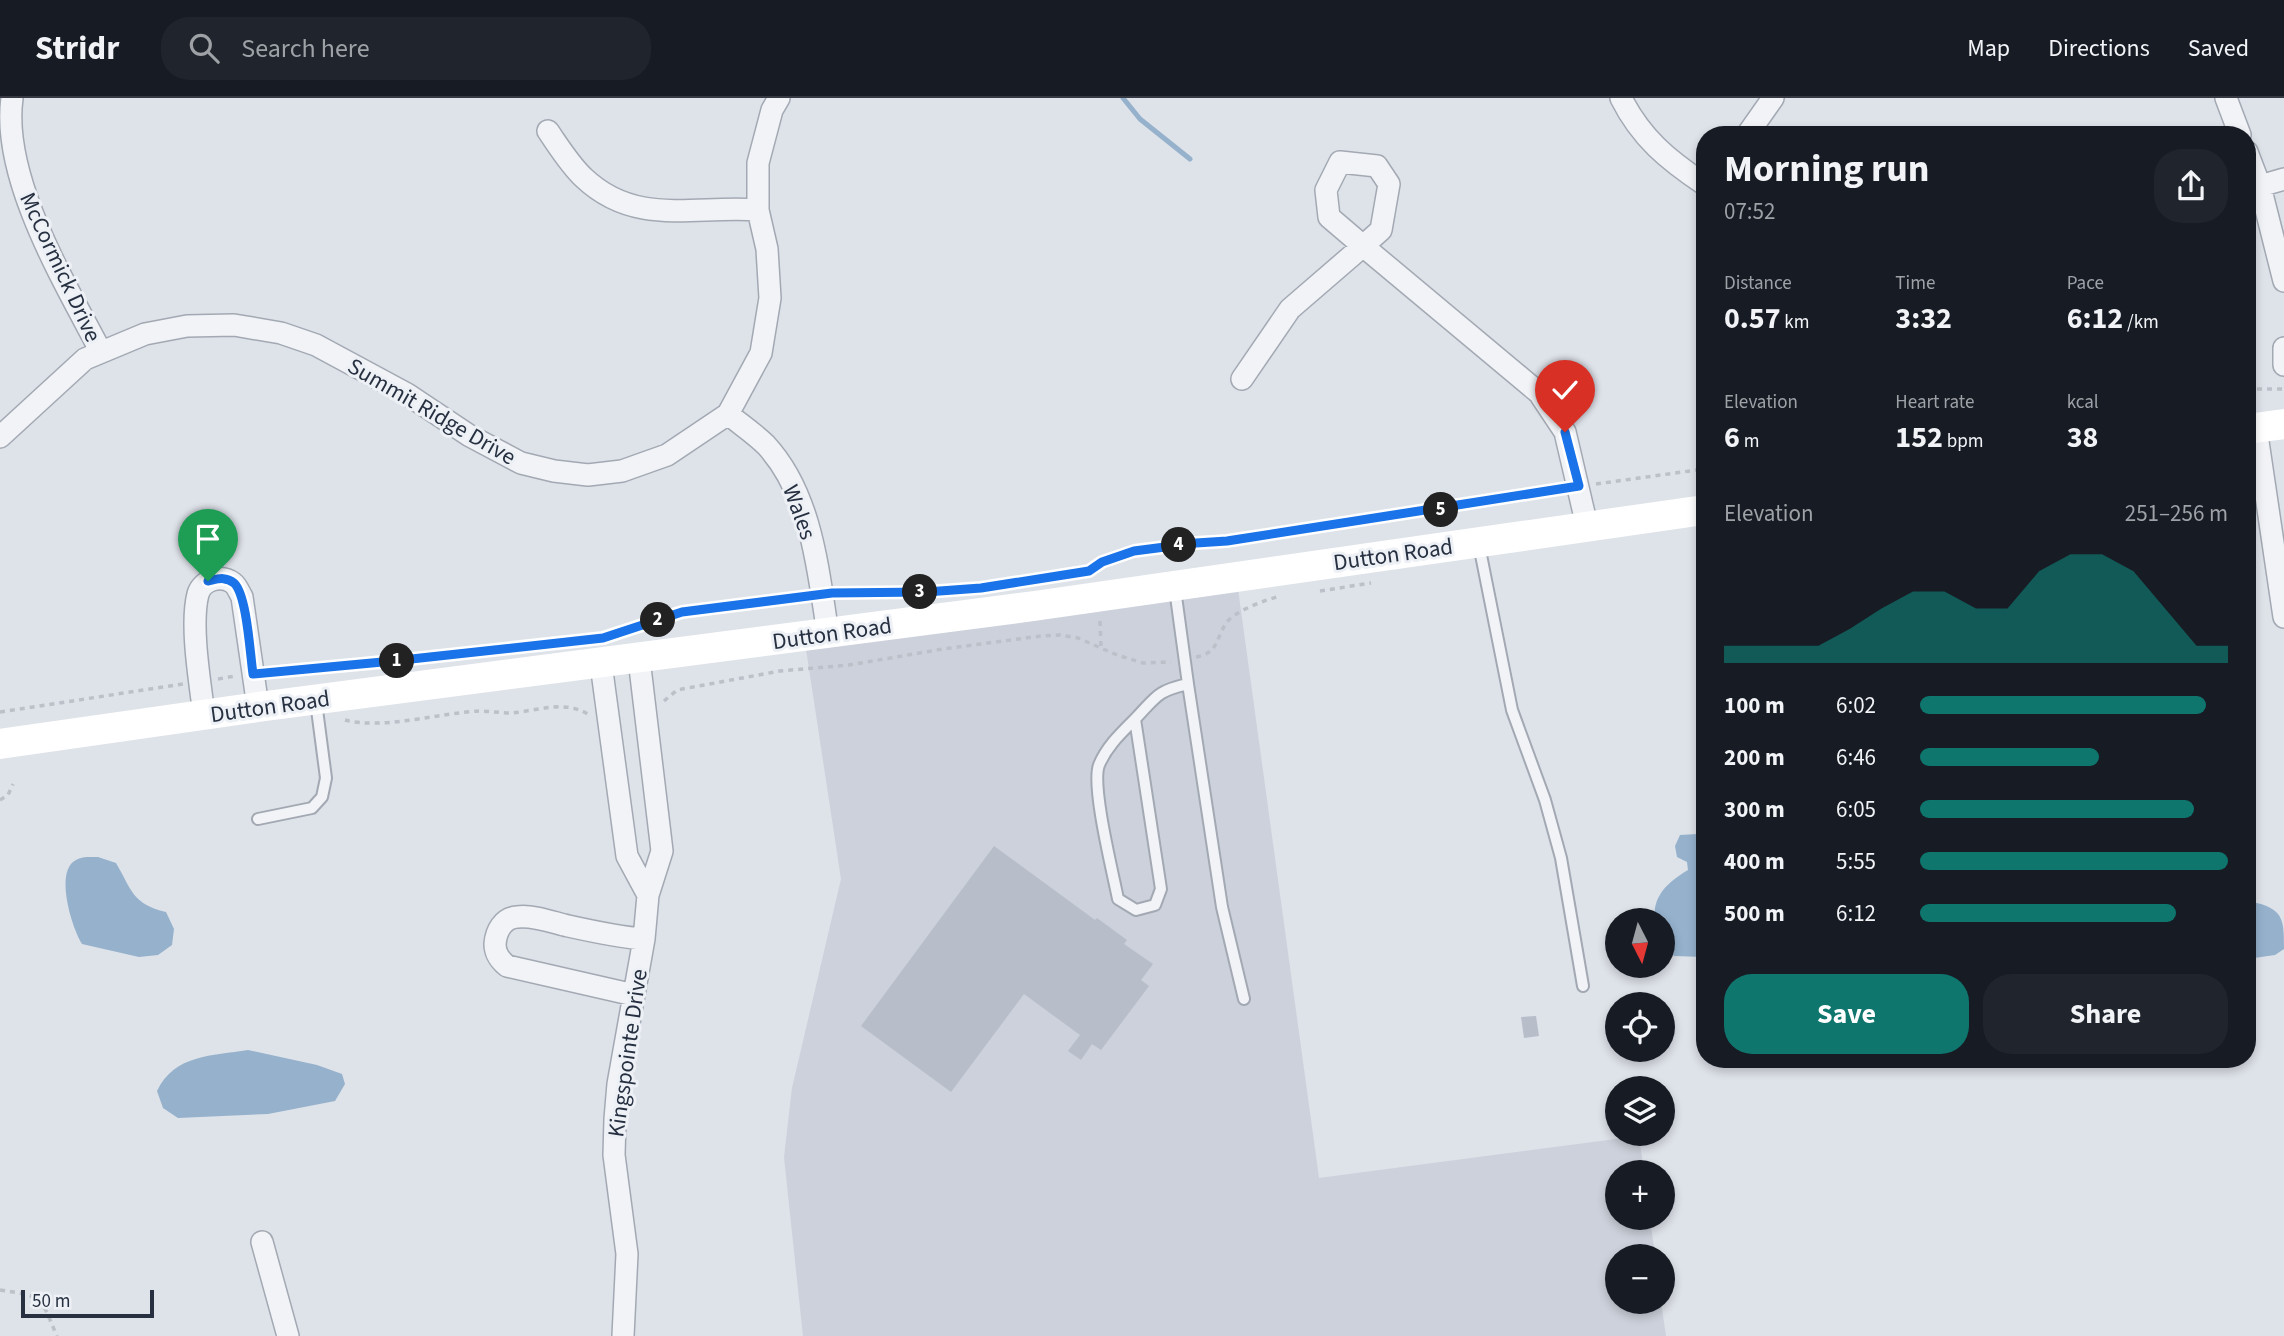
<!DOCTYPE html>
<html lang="en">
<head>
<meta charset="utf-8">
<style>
	:root { --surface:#171b24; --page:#20242c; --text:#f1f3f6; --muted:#9ea1a6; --line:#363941; --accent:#0f766e }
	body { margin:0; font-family:"Source Sans 3",sans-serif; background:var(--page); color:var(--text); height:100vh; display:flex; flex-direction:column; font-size:26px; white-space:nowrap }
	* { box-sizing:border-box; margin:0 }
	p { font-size:23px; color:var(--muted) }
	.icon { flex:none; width:38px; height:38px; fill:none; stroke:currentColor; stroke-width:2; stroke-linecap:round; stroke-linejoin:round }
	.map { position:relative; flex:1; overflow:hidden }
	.side { position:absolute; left:1696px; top:28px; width:560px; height:942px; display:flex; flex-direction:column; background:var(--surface); border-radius:28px; box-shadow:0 4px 10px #0003 }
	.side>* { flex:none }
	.needle { width:46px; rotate:174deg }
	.fabs { position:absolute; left:1605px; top:810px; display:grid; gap:14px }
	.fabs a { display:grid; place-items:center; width:70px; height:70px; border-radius:50%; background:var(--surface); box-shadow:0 4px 10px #0003; font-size:35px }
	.scale { position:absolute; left:21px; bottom:18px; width:133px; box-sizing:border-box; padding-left:7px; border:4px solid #263041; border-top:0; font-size:19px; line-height:24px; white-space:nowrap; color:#263041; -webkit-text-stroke:5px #edf1f6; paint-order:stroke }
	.pin { position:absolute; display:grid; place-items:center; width:60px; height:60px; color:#fff; margin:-72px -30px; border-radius:50% 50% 50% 0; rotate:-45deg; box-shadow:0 0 7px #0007 }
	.pin .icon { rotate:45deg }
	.km { position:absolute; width:35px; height:35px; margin:-18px; border-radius:50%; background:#222; color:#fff; font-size:19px; line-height:35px; text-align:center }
	.round { display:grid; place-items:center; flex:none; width:74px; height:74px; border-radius:28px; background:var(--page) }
	.summary { display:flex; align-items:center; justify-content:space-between; height:119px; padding:0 28px }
	h1 { font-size:38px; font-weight:700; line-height:52px }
	.stats { display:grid; grid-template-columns:repeat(3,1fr); gap:10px; height:119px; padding:7px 28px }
	.stats div { display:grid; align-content:center }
	.stats b { font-size:30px; font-weight:700 }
	.stats small { font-size:19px; font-weight:400 }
	.stats p { font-size:19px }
	.chart { height:196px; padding:14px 28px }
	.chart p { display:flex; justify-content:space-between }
	.chart svg { width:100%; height:126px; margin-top:7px; fill:var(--accent); opacity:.7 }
	.primary-button { display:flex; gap:14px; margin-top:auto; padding:14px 28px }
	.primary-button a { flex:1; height:80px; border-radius:28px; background:var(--accent); color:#fff; font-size:28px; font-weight:700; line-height:80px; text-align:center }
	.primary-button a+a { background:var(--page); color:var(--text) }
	ul { padding:0 28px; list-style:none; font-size:23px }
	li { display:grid; grid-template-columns:112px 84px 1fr; align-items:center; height:52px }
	li i { height:18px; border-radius:9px; background:var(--accent) }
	header { display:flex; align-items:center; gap:42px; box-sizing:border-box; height:98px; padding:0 35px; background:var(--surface); border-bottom:2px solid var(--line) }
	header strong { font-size:33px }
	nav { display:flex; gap:38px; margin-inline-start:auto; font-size:24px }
	.search { width:490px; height:63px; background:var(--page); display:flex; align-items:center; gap:18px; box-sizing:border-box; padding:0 24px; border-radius:28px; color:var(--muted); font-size:26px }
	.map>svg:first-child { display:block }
</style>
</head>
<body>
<header>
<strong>Stridr</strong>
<div class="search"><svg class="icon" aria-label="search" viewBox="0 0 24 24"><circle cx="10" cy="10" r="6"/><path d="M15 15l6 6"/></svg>Search here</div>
<nav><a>Map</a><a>Directions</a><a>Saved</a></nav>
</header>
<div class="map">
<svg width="2284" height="1238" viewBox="0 0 2284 1238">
	<rect width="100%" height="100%" fill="#dee2e9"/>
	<!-- built -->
	<path fill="#ccd1db" d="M1238,491l81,589 320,-42 5,36h-27v46h33l5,38h-38v46h44l5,34h-863l-19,-179 8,-69 49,-209 -35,-230z"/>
	<!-- water -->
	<path fill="#95b1cc" d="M1698,736l6,9v114l-30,-1 -11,-12 -1,-24h-7c-3,-24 13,-38 33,-50l-1,-8 -10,-5 -2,-11 5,-11z
		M98,759l18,6c16,27 16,41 50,49l8,17 -2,16 -14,10 -19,2 -57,-13c-10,-16 -28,-73 -6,-84 6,-4 15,-3 22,-3z
		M2257,805c27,7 27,18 27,46l-9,6 -28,4v-55z
		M248,952l69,15 25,9 3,10 -10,17 -67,13 -90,4 -15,-10 -6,-17c18,-37 55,-35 91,-41z"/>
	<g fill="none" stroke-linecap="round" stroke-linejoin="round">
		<!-- stream -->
		<path stroke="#95b1cc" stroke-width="5" d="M1123,0l17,21 50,40"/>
	</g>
	<!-- building -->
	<path fill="#b7bec9" d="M994,748l101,74 2,-2 30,22 -3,4 29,20 -12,16 8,6 -48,64 -9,-6 -11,16 -13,-9 12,-16 -56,-41 -73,98 -90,-66z
		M1536,918l3,20 -15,2 -3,-21z"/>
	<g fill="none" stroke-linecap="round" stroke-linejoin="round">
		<defs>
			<path id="lane" d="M1479,447l33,165 33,90 16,58 22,128
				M1188,586l34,223 22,92
				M1135,621l26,170 -6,16 -19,5 -18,-11c-5,-26 -27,-113 -19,-134 8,-19 22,-32 37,-47 21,-22 21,-27 52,-34l-13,-95
				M258,721l54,-11 10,-11 4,-19 -10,-76"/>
			<path id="street" d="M12,0c-11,80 53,185 89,254
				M1621,0c20,40 47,62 83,86
				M2226,0l14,37
				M548,33c11,16 22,34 36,47 52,49 111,27 174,32
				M1747,37l26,-37
				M2247,54l13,34 24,95
				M1340,64l37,4 12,18 -8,46 -18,16 -34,-29 -3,-27z
				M2260,88l24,-7
				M2284,250v17
				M1242,281l48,-70 73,-63 176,147 26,39 22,94
				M728,316c12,10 27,20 38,31 46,50 52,125 62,189
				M2256,330l28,189
				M0,339l85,-78 60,-25 42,-8 47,-1 47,8 35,12 91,49 63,42 51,27 33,8 34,4 34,-4 45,-16 61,-41 33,-61 9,-55 -3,-49 -9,-39v-47l14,-53 7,-12
				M601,566l26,192 21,39
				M204,617c-4,-33 -14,-90 -6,-121 4,-14 23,-20 35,-11 4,3 6,9 9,14l16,110
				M634,897l-127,-29c-7,-6 -12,-12 -12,-22 1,-13 8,-26 22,-27 15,-2 32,4 47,8 27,6 53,12 80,14
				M262,1144l26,94
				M623,1238l4,-82 -13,-99 1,-36 3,-35 26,-145 4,-44 14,-44 -23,-192"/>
		</defs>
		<!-- lane casing -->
		<use href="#lane" stroke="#a3a9b3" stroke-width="14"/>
		<!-- street casing -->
		<use href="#street" stroke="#a3a9b3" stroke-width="24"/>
		<!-- path -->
		<path stroke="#bcc0c8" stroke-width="3.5" stroke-dasharray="5 5" stroke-linecap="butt" d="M2247,291h37
			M1596,386l108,-15
			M1046,481l43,-8 13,-9 32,-10 62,-9 31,-2 231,-34 102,-18
			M1320,493l51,-8
			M841,495l121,-3
			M1100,523l1,26
			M608,538l74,-24 123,-15
			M1196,559c23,-4 19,-18 31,-35 8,-11 40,-23 54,-26
			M270,574l123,-11 159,-18
			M218,581l17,-3
			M664,603l13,-11 103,-19 69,-6 94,-16 98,-13 19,-1 18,3 39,17 26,8 28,-1
			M0,614l183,-28
			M345,622c37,10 95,-7 134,-9 11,0 21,2 32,2 26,-2 55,-14 78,2
			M0,702l8,-5 5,-11
			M0,1192c46,7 39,6 57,46"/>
		<!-- lane -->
		<use href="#lane" stroke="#f1f3f7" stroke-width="10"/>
		<!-- street -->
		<use href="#street" stroke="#f1f3f7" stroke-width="21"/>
		<!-- secondary -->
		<path stroke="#fff" stroke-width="30" d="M2247,331l37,-5
			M0,646l258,-37 776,-101 670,-96"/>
	</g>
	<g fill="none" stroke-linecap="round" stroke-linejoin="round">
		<defs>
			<path id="route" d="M208,483c10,-2 17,-5 26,2 13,12 16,71 19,91l140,-13 210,-23 79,-26 150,-19 94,-1 55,-4 108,-17 13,-9 32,-11 62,-8 31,-2 352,-55 -14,-54"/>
		</defs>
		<!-- route casing -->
		<use href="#route" stroke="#fff" stroke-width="14"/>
		<!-- route -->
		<use href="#route" stroke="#1a73e8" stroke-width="9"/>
	</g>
	<g text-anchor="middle" stroke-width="6" stroke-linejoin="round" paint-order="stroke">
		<!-- street labels -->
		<g font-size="23" fill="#263041" stroke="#edf1f6">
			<text transform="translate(61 169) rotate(65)" y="8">McCormick Drive</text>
			<text transform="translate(432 313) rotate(30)" y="8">Summit Ridge Drive</text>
			<text transform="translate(800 414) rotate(70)" y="8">Wales</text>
			<text transform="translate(1393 456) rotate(-8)" y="8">Dutton Road</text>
			<text transform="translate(832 535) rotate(-8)" y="8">Dutton Road</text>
			<text transform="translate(270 608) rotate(-8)" y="8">Dutton Road</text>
			<text transform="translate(627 955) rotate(-82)" y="8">Kingspointe Drive</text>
		</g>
	</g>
</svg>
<div class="fabs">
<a><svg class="needle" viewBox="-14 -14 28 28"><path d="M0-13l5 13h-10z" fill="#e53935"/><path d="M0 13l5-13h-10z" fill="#9ea1a6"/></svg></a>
<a><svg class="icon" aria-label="locate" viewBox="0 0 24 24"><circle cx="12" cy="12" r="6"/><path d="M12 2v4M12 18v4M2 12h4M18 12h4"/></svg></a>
<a><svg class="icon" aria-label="layers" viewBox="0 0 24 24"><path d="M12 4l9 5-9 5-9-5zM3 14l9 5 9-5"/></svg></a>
<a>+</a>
<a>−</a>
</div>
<div class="scale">50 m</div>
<div class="pin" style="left:208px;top:483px;background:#1e9e55"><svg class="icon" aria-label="arrive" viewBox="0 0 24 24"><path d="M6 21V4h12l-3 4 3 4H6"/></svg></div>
<div class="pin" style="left:1565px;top:334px;background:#d93025"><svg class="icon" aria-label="check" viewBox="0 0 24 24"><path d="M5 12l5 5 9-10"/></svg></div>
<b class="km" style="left:397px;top:563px">1</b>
<b class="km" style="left:658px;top:522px">2</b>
<b class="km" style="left:920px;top:494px">3</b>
<b class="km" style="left:1179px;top:447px">4</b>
<b class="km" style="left:1441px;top:412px">5</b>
<section class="side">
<div class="summary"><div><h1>Morning run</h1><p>07:52</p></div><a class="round"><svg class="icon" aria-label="share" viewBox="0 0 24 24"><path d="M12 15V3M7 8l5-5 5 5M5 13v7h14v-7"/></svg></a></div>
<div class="stats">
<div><p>Distance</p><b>0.57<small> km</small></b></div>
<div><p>Time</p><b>3:32</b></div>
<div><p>Pace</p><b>6:12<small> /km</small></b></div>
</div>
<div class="stats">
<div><p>Elevation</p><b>6<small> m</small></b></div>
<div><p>Heart rate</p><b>152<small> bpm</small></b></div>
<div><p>kcal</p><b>38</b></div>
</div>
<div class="chart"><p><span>Elevation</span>251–256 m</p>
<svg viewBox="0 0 160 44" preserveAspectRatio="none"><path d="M0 44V38L10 38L20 38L30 38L40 32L50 25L60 19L70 19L80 25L90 25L100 12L110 6L120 6L130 12L140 25L150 38L160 38V44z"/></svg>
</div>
<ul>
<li><b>100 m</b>6:02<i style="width:93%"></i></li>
<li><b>200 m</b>6:46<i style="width:58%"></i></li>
<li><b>300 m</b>6:05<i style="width:89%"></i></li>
<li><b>400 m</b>5:55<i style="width:100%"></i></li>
<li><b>500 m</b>6:12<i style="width:83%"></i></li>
</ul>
<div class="primary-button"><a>Save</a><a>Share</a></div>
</section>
</div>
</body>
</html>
